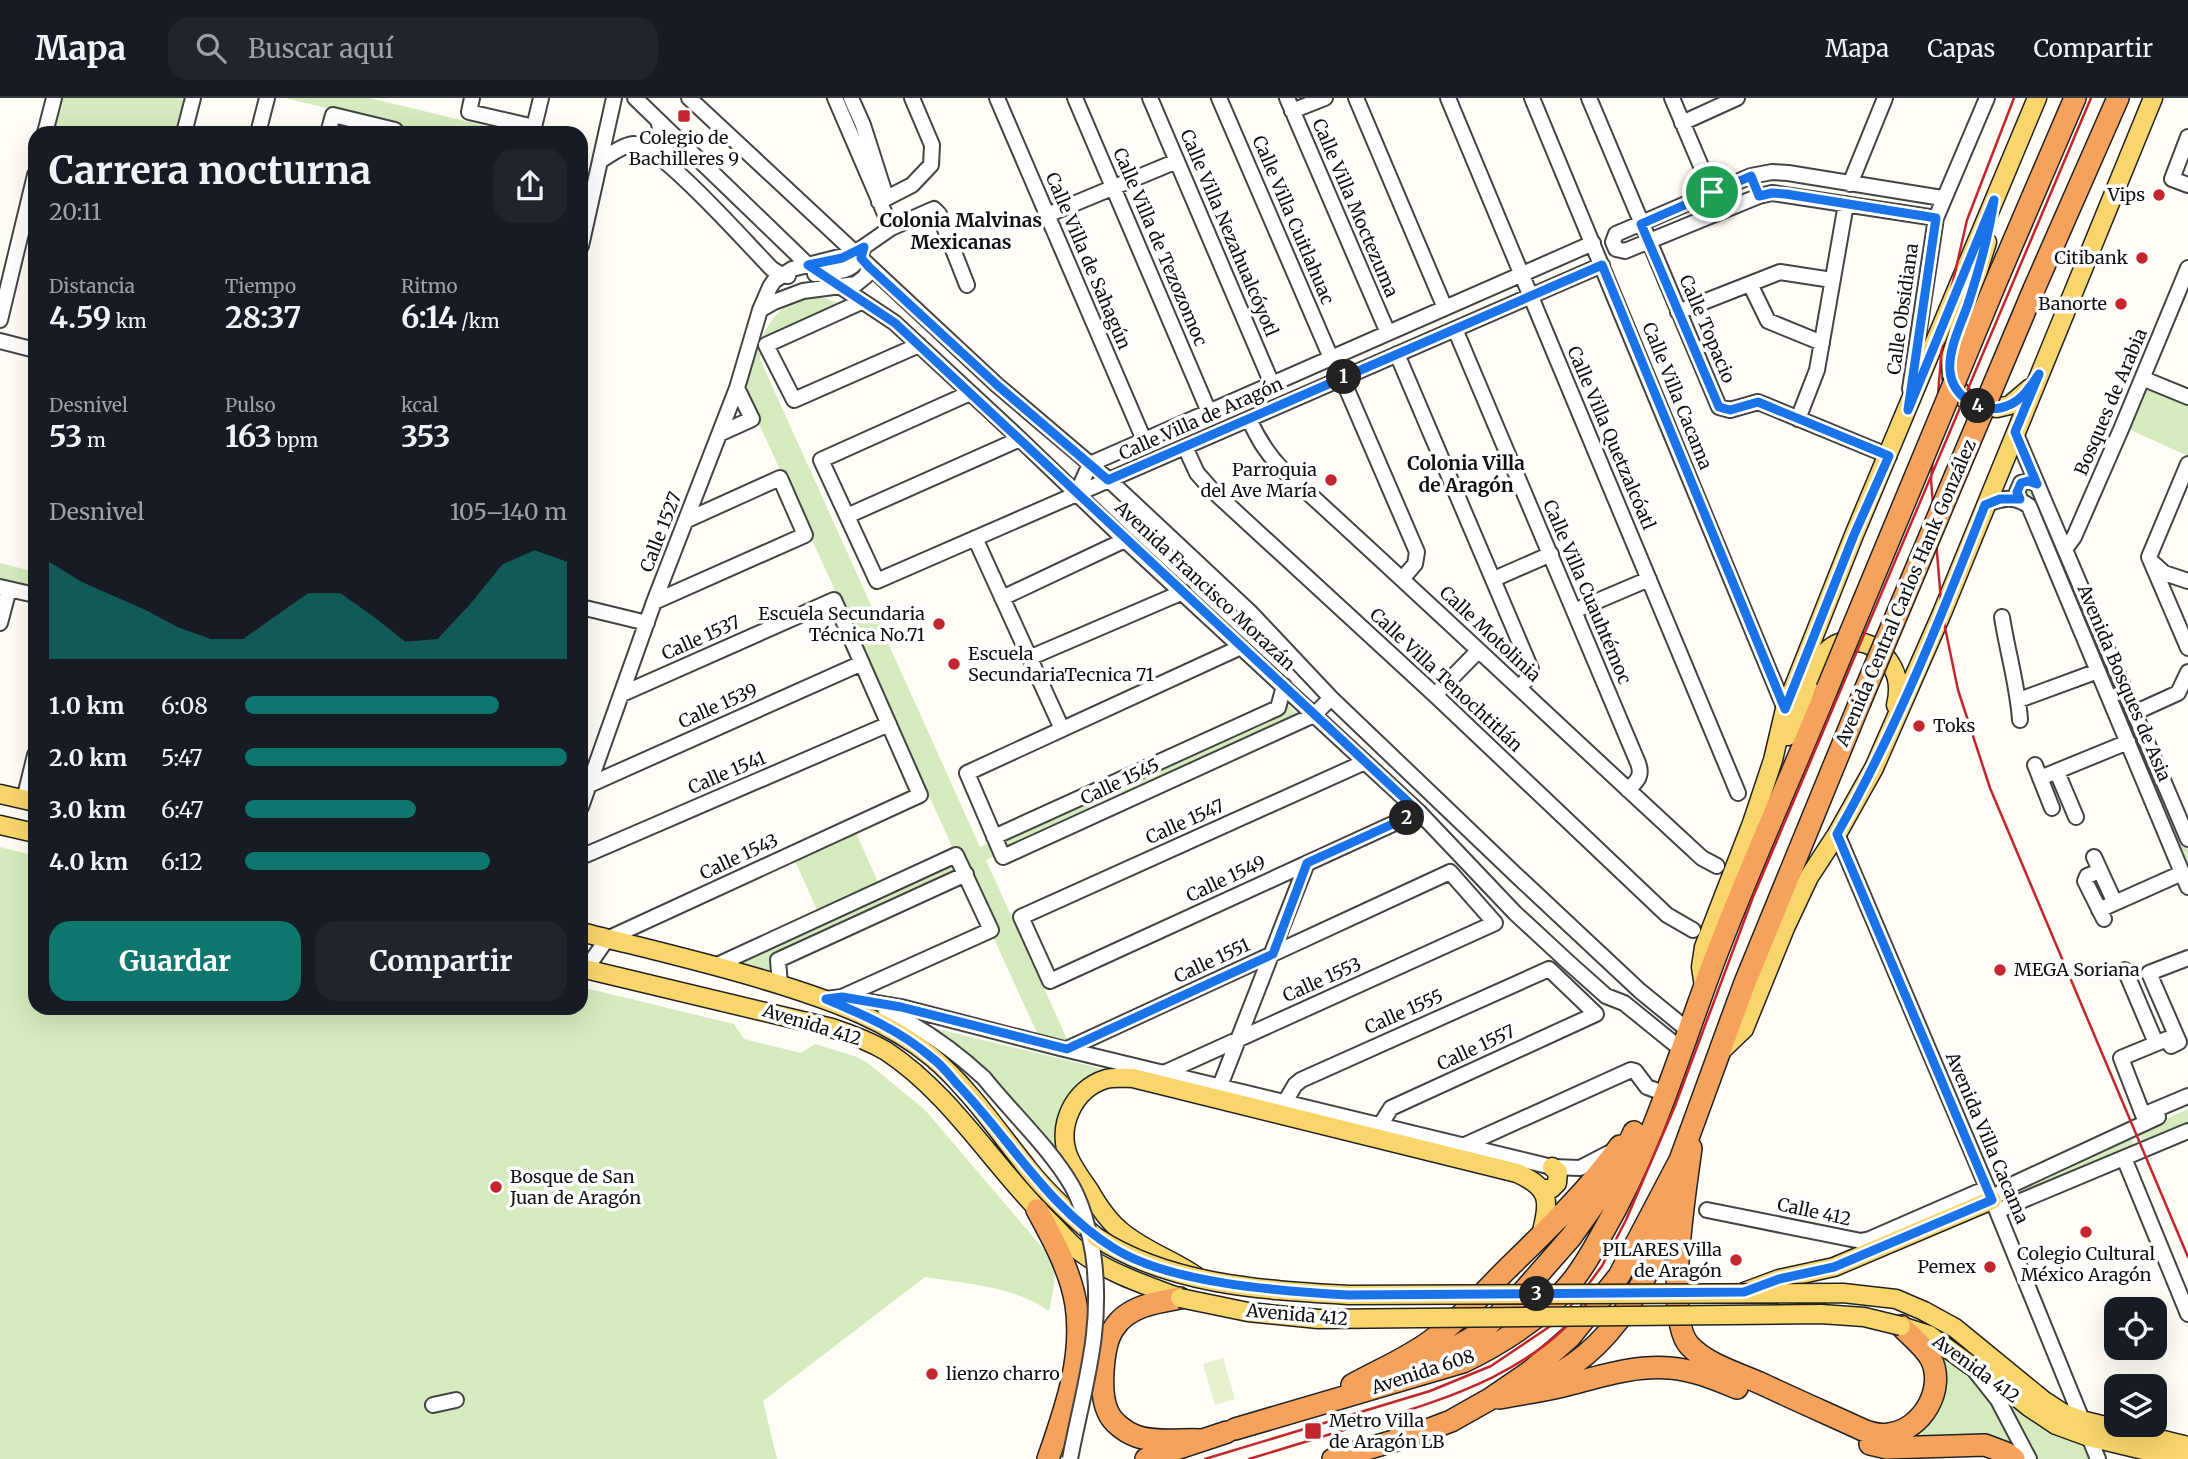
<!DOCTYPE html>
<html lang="es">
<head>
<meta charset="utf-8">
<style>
	:root { --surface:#171b24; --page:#20242c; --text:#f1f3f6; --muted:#9ea1a6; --line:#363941; --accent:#0f766e }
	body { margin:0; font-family:Merriweather,serif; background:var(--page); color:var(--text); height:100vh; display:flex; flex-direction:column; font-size:26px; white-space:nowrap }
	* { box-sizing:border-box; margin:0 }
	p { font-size:23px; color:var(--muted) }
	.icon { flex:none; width:38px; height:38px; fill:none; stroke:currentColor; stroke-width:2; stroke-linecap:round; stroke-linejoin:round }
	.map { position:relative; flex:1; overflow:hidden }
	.drawer { position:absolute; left:28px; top:28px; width:560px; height:889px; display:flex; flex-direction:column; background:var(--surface); border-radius:21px; box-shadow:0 7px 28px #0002 }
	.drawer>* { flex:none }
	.controls { position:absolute; left:2104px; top:1199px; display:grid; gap:14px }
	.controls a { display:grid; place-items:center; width:63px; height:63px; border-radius:14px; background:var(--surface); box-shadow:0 7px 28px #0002; font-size:35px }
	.pin { position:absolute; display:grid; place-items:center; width:60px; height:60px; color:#fff; margin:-30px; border:4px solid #fff; border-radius:50%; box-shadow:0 2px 7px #0007 }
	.km { position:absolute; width:35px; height:35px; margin:-18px; border-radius:50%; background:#222; color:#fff; font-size:19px; line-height:35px; text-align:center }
	.round { display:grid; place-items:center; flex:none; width:74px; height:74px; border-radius:21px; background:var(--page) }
	.head { display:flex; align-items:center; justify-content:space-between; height:119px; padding:0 21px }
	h1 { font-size:38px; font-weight:700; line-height:52px }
	.figures { display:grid; grid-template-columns:repeat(3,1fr); gap:10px; height:119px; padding:7px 21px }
	.figures div { display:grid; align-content:center }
	.figures b { font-size:30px; font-weight:700 }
	.figures small { font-size:19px; font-weight:400 }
	.figures p { font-size:19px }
	.chart { height:196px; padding:14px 21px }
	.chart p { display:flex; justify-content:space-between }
	.chart svg { width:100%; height:126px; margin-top:7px; fill:var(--accent); opacity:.7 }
	.primary-button { display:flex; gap:14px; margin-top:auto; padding:14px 21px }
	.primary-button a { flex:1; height:80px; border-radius:21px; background:var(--accent); color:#fff; font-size:28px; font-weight:700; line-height:80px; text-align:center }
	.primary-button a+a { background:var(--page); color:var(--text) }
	ul { padding:0 21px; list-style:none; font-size:23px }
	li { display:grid; grid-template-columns:112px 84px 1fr; align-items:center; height:52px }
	li i { height:18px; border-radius:9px; background:var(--accent) }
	header { display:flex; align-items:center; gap:42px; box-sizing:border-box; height:98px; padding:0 35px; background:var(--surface); border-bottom:2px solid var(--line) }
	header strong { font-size:33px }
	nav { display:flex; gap:38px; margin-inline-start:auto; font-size:24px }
	.search { width:490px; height:63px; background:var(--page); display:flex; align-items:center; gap:18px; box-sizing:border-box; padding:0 24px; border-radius:21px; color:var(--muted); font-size:26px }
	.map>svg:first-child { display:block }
</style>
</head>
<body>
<header>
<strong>Mapa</strong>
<div class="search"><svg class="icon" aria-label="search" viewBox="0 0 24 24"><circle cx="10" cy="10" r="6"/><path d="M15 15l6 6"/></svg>Buscar aquí</div>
<nav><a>Mapa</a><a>Capas</a><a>Compartir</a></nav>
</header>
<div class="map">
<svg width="2188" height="1361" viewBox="0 0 2188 1361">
	<rect width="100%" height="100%" fill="#fffdf5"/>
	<!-- green -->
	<path fill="#d5ebbd" d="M60,0h127l-9,35h-126z
		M285,0h85l144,35h-85z
		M821,199l26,9 -82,37 -5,16 220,488 299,-136 6,-9 16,15 -315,143 81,179 -5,3 -24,-7 -75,-164 -191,100 -40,-10 225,-104 -214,-468c11,-29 22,-80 56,-89 7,-2 15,-2 22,-3z
		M2145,282l43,17v59l-62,-28z
		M2021,387l15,5 152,357v30l-168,-381z
		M0,465l35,9v18l-35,-8z
		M856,735l23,51 -61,28 -23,-51z
		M0,749l35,9v152h546v-21l153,37 10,15 57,14 14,-9 42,13 12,7 56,46 128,150c4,17 0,33 -4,51 -36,-25 -82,-27 -124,-34l-162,124 14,58h-777z
		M925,928l191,46 -37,19 -17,70z
		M2188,1011v17l-43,19 -7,-14z
		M2131,1038l4,12 -118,48c27,-25 80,-45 114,-60z
		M1935,1255l19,10 41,40 29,56 -85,-19 -40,-4 23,-8z
		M1995,1291l44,36 45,19 6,15h-56z"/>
	<!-- pitch -->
	<path fill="#e6f2cf" d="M1223,1260l12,41 -20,6 -12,-41z"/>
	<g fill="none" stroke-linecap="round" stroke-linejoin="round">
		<defs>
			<path id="minor" d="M472,0l-3,14 65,15 7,-29
				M635,0l173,167 87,58 125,116 105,101 294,272 96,101 53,49 38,34 18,7 58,47
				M689,0l308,287 112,95 141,132 81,86 184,176 125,117 49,40
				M835,0l56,130
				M851,0l12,27 23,72
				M997,0l147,342
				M1075,0l134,314
				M1150,0l122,286
				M1219,0l112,260
				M1287,0l101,235
				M1356,0l89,210
				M1448,0l290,695
				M1532,0l253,611
				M1589,0l130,309 11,3 28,-8 131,54
				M1672,0l40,94
				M1292,13l33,-13
				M1682,25l55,-25
				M659,26l11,40
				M45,35l9,-35
				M184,35l9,-35
				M258,35l9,-35
				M328,35l5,-18 62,15 -1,3
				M2188,39l-16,42 16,6
				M600,63c10,-6 22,-16 34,-17 25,-1 116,103 138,125l10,6 6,1
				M1850,86l35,-86
				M879,104l33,-17 19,-20 1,-20 -20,-47
				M1047,117l130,-54
				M1936,120l-164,-25 -13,3 -134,55 -9,-2 -3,-7 3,-8 135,-58 21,-4 16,1 154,25
				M581,148l33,-148
				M815,176c22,-2 41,0 48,-25
				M1750,186l18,37 54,22
				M861,204l-95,43 28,55 125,-55
				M760,212l14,-8 29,-11 53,-7 10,-8 3,-9
				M1678,214l102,-40 52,8
				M0,222l35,-145
				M1455,231l183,434c5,13 -1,18 -10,27
				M0,243l35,9
				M1397,256l134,315 -2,8 -10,11
				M1342,280l75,174 -2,12 -12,14
				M2149,283l39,16
				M1910,291l26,-171 51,-120
				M970,295l-149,67 56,121 725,-316
				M1249,321c9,20 18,35 34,51 141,128 279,259 419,388l15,8
				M1798,321l19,-49 29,-166
				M2015,334l173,407
				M721,335l31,-14 -15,-31
				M1185,349l12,26 15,17 223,205 232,220 26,15
				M2188,366l-39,93 39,91
				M1077,395l13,-29 503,-221
				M2020,401l-3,-7 4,-9 7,-2 9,3
				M1985,407c17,-7 29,-10 44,1l159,381
				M847,418l173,-77
				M975,440l87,191
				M2066,450l8,-11 48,-110 66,-159
				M2153,465l11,10 24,8
				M1494,481l57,-25
				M0,489l35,8
				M1002,500l123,-58
				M654,504l151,-67 -25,-57 -93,42
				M581,509l66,16
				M1574,513l75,-32
				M2002,519c5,33 16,70 18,103
				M0,525l9,-34
				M1241,549l-274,126 36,84 311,-142 17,-17
				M1029,560l154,-66
				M1435,597l43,-44
				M2019,602l79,-29
				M2134,615l44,-20 10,-21
				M1365,664l-344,155 29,64 369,-169
				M2035,667l17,43
				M2057,674l19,45
				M2040,680l88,-36
				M589,687l273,-122
				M24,702l11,-45
				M581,709l73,-205 83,-214 23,-78 10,-23 4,-6 18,-12 63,-16 36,-25 43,-19 5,5 28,71
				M1837,736l160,377 101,248
				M994,739l284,-129 6,-22
				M581,759l308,-133
				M2094,759l20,44
				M2100,773l-13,5 -2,5 19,38
				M2099,812l83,-37
				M2188,860l-39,15 30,69 -8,4 -4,-7 -46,19 22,57 45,-19
				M717,867l239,-110 35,75 -149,67
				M586,871l21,-30 313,-144 -86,-195 -212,94
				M2125,872l28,66
				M780,887l-2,-25 188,-86
				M827,901l15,-2 59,10 159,41 492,119 28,1 29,-15
				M885,911c37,19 69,41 99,69
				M1067,951l383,-177 45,51 -331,150
				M1220,988l87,-223
				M1285,1004l10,-17 6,-5 248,-111 47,45 -205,94 -10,16
				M1465,1047l166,-75 4,1 12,16 19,7
				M2124,1060l64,156
				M1992,1102l15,-13 151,-70
				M1707,1112l154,31 9,-2 117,-51
				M1997,1113l191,-80
				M1975,1273l23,29 31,59
				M433,1307l23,-5"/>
			<path id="major" d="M1987,144l-36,115 1,23 13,19 15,8 17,1 13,-3 20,-17
				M1788,638c17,-28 21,-93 61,-95 13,0 26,5 35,14 13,15 17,30 12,50
				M0,696l35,8
				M0,727l35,8
				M581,834c67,17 134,32 200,53 54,17 107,36 151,72 37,31 67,76 97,113 20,25 43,46 67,67
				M581,870l251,60c18,6 37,13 54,23 67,44 109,118 166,173 9,9 17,19 27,27 29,22 67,34 101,47
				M1704,888l-3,-19 3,-20 48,-124 21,-63 12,-51 69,-174 183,-437
				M1719,955l25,-24 41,-101 24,-51 28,-43 37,-66 68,-155 211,-515
				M1542,1091h9l6,-6 1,-11 -6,-5
				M1196,1178c-23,-16 -51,-25 -74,-44 -13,-10 -25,-28 -33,-42 -7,-10 -15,-21 -20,-32 -13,-31 4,-69 37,-79 7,-2 18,-1 27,-1l384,95c35,16 32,28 24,63
				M1744,1194l35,-13 55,-12 158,-67
				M1924,1213l31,17 88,72 20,13 18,7 107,26
				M1901,1228l28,9 41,30 27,16 32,26 27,18 33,12 92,22"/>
			<path id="highway" d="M1999,177l76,-177
				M2034,191l84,-191
				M1691,1050c-5,39 -27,169 -2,197 17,19 48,28 71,38 34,16 68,31 103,47 8,3 17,6 26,4 33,-4 57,-45 42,-75 -6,-12 -21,-23 -30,-33
				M1037,1112c16,29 34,62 39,95 8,53 -11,105 -28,154
				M1180,1200c-23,4 -52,8 -66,30 -12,17 -15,66 -6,84 4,10 17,20 28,24 18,7 45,3 64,4
				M1424,1267l53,-30 44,-41 50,-57 41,-58 22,-47
				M1536,1286c74,-28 123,-111 134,-187
				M1352,1287c27,-15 56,-27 80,-45 28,-21 51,-47 75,-71 40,-39 80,-77 113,-123
				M1499,1300c22,-4 43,-7 64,-12 36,-9 70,-21 107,-18 24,2 45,11 67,20
				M1235,1331l228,-67c39,-19 78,-43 106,-77 14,-16 24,-35 34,-53 51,-88 78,-185 114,-279 34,-89 74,-176 110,-264
				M1870,1346l17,4 98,-3 21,8 8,6
				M1146,1361l81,-27
				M1333,1361l84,-25 34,-13 39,-22 41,-28 39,-34 49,-61 61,-116 64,-175 116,-283"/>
		</defs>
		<!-- minor casing -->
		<use href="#minor" stroke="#444" stroke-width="18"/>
		<!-- major casing -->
		<use href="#major" stroke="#222" stroke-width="21"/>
		<!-- highway casing -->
		<use href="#highway" stroke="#222" stroke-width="24"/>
		<!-- minor -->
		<use href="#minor" stroke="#fff" stroke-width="14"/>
		<!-- major -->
		<use href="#major" stroke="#f9d66b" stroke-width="18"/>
		<!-- highway -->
		<use href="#highway" stroke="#f5a25d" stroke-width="21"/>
		<!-- rail -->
		<path stroke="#c4262e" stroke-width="2.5" d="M2014,0l-47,122 -23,101 -13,159 11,133 16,77 32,98 198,469
			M1205,1361l225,-68 61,-25 61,-41 27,-28 23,-31 24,-46 49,-114 78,-209 338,-799
			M1249,1361c36,-11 72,-22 108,-33 86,-26 185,-54 238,-134"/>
		<defs>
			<path id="minor-bridge" d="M984,980c28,35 66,70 88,108 11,20 17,44 21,67 11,77 -9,132 -23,206"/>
			<path id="major-bridge" d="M1096,1139c73,48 167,53 252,58l495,-2 53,6 28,12
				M1180,1200l68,14 70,7 503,-5 43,3 37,9"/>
			<path id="highway-bridge" d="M1827,591l172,-414
				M1860,604l174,-413"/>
		</defs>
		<!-- minor-bridge casing -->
		<use href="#minor-bridge" stroke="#444" stroke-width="18" stroke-linecap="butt"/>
		<!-- major-bridge casing -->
		<use href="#major-bridge" stroke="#222" stroke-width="21" stroke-linecap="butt"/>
		<!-- highway-bridge casing -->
		<use href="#highway-bridge" stroke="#222" stroke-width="24" stroke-linecap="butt"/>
		<!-- minor-bridge -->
		<use href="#minor-bridge" stroke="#fff" stroke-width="14"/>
		<!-- major-bridge -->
		<use href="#major-bridge" stroke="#f9d66b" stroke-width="18"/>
		<!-- highway-bridge -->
		<use href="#highway-bridge" stroke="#f5a25d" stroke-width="21"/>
	</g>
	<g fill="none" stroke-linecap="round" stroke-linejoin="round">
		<defs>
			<path id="route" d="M1751,78l8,20 13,-3 14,1 150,24 -28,192 86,-210c-5,36 -15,70 -26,104 -7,20 -20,46 -18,67 2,24 27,41 50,37 20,-4 29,-19 39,-34l-24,58 22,52 -9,-3 -7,2 -4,9 3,7h-20l-15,6c-44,112 -88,224 -148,329l155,366 -158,67 -55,12 -35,13 -396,3c-68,-4 -175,-11 -233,-46 -66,-40 -105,-110 -157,-164 -8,-9 -16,-20 -26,-27 -31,-27 -68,-43 -106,-59l16,-2 59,10 166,42 206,-95 34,-91 112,-51 -524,-489 -87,-58 34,-7 22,-11 -3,11 8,9 128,118 111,95 494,-215 183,444 69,-174 35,-79 -131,-54 -28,8 -11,-3 -78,-183z"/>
		</defs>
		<!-- route casing -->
		<use href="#route" stroke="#fff" stroke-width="14"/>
		<!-- route -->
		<use href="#route" stroke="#1a73e8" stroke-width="9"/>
	</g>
	<!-- markers -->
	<g fill="#c4262e" stroke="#fff" stroke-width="2.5">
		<rect x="677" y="11" width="14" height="14" rx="3.5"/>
		<circle cx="2159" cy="97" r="7"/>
		<circle cx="2142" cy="160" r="7"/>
		<circle cx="2121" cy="206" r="7"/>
		<circle cx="1331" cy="382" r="7"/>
		<circle cx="939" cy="526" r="7"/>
		<circle cx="954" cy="566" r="7"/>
		<circle cx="1919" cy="628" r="7"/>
		<circle cx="2000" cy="872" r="7"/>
		<circle cx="496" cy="1089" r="7"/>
		<circle cx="2086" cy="1134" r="7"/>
		<circle cx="1736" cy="1162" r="7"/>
		<circle cx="1990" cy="1169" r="7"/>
		<circle cx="932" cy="1276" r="7"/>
		<rect x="1304" y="1324" width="18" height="18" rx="3.5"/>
	</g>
	<g text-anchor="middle" stroke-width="7" stroke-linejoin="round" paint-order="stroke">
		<!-- poi labels -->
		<g font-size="18" fill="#111" stroke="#fff" text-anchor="end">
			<text x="684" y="46" text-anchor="middle">Colegio de<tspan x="684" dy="21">Bachilleres 9</tspan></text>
			<text x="2145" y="103">Vips</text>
			<text x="2128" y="166">Citibank</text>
			<text x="2107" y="212">Banorte</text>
			<text x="1317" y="378">Parroquia<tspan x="1317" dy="21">del Ave María</tspan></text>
			<text x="925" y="522">Escuela Secundaria<tspan x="925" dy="21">Técnica No.71</tspan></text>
			<text x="968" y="562" text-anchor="start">Escuela<tspan x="968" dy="21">SecundariaTecnica 71</tspan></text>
			<text x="1933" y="634" text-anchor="start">Toks</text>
			<text x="2014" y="878" text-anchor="start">MEGA Soriana</text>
			<text x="510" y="1085" text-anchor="start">Bosque de San<tspan x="510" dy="21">Juan de Aragón</tspan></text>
			<text x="1722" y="1158">PILARES Villa<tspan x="1722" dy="21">de Aragón</tspan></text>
			<text x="2086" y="1162" text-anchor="middle">Colegio Cultural<tspan x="2086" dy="21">México Aragón</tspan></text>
			<text x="1976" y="1175">Pemex</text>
			<text x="946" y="1282" text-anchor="start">lienzo charro</text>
			<text x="1329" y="1329" text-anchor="start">Metro Villa<tspan x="1329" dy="21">de Aragón LB</tspan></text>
		</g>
		<!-- street labels -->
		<g font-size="18" fill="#111" stroke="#fff">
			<text transform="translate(1355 110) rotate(67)" y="6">Calle Villa Moctezuma</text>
			<text transform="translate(1293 122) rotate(67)" y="6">Calle Villa Cuitlahuac</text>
			<text transform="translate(1229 135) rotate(67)" y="6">Calle Villa Nezahualcóyotl</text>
			<text transform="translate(1160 149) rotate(67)" y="6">Calle Villa de Tezozomoc</text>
			<text transform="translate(1088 163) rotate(67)" y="6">Calle Villa de Sahagún</text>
			<text transform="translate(1903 211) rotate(-82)" y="6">Calle Obsidiana</text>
			<text transform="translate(1707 231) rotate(67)" y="6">Calle Topacio</text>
			<text transform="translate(1677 298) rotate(68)" y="6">Calle Villa Cacama</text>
			<text transform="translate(2111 304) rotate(-67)" y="6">Bosques de Arabia</text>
			<text transform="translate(1201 321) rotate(-24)" y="6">Calle Villa de Aragón</text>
			<text transform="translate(1611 340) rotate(67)" y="6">Calle Villa Quetzalcóatl</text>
			<text transform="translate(661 434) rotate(-69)" y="6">Calle 1527</text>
			<text transform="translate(1205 488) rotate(43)" y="6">Avenida Francisco Morazán</text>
			<text transform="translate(1587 494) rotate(67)" y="6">Calle Villa Cuauhtémoc</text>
			<text transform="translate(1906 495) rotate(-67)" y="6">Avenida Central Carlos Hank González</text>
			<text transform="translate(1490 536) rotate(43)" y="6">Calle Motolinia</text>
			<text transform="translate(701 540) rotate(-24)" y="6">Calle 1537</text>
			<text transform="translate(1446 582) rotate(43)" y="6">Calle Villa Tenochtitlán</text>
			<text transform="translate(2124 585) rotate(67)" y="6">Avenida Bosques de Asia</text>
			<text transform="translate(718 608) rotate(-24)" y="6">Calle 1539</text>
			<text transform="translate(727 675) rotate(-23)" y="6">Calle 1541</text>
			<text transform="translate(1120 684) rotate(-25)" y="6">Calle 1545</text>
			<text transform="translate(1185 724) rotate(-24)" y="6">Calle 1547</text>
			<text transform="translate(739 759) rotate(-25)" y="6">Calle 1543</text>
			<text transform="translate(1226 781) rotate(-25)" y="6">Calle 1549</text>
			<text transform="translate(1212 863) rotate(-25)" y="6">Calle 1551</text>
			<text transform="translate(1322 882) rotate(-24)" y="6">Calle 1553</text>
			<text transform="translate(1404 914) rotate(-24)" y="6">Calle 1555</text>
			<text transform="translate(812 927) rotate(17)" y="6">Avenida 412</text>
			<text transform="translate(1476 950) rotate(-25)" y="6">Calle 1557</text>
			<text transform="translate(1987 1040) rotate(67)" y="6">Avenida Villa Cacama</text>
			<text transform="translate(1814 1114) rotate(12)" y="6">Calle 412</text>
			<text transform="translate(1297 1217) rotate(5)" y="6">Avenida 412</text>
			<text transform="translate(1976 1271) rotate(36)" y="6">Avenida 412</text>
			<text transform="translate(1423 1274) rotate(-18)" y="6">Avenida 608</text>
		</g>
		<!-- neighbourhood labels -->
		<g font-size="19" font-weight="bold" fill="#111" stroke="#fff">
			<text x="961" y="129">Colonia Malvinas<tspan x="961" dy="22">Mexicanas</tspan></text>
			<text x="1466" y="372">Colonia Villa<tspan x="1466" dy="22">de Aragón</tspan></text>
		</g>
	</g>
</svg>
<div class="controls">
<a><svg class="icon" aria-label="locate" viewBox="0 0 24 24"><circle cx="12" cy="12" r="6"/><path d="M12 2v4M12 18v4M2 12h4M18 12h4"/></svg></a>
<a><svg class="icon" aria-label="layers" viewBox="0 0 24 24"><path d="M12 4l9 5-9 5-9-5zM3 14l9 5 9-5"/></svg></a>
</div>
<div class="pin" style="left:1712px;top:94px;background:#1e9e55"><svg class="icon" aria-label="arrive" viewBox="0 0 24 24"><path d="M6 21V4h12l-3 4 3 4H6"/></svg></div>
<b class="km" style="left:1344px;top:279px">1</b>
<b class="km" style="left:1407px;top:720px">2</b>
<b class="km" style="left:1537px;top:1196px">3</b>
<b class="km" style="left:1978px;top:308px">4</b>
<section class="drawer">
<div class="head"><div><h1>Carrera nocturna</h1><p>20:11</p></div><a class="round"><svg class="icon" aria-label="share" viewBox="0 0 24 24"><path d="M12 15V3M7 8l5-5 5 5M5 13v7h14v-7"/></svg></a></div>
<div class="figures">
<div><p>Distancia</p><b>4.59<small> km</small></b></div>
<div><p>Tiempo</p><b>28:37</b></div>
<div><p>Ritmo</p><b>6:14<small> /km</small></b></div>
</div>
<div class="figures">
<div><p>Desnivel</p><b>53<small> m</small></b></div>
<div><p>Pulso</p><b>163<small> bpm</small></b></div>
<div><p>kcal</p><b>353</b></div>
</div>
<div class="chart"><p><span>Desnivel</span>105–140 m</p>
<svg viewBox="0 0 160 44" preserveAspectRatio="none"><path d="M0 44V10L10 17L20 22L30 27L40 33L50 37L60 37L70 29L80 21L90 21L100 29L110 38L120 37L130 25L140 11L150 6L160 10V44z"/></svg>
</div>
<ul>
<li><b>1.0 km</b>6:08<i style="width:79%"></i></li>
<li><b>2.0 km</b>5:47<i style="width:100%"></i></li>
<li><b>3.0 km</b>6:47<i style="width:53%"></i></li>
<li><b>4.0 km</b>6:12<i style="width:76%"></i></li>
</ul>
<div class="primary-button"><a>Guardar</a><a>Compartir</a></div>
</section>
</div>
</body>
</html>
